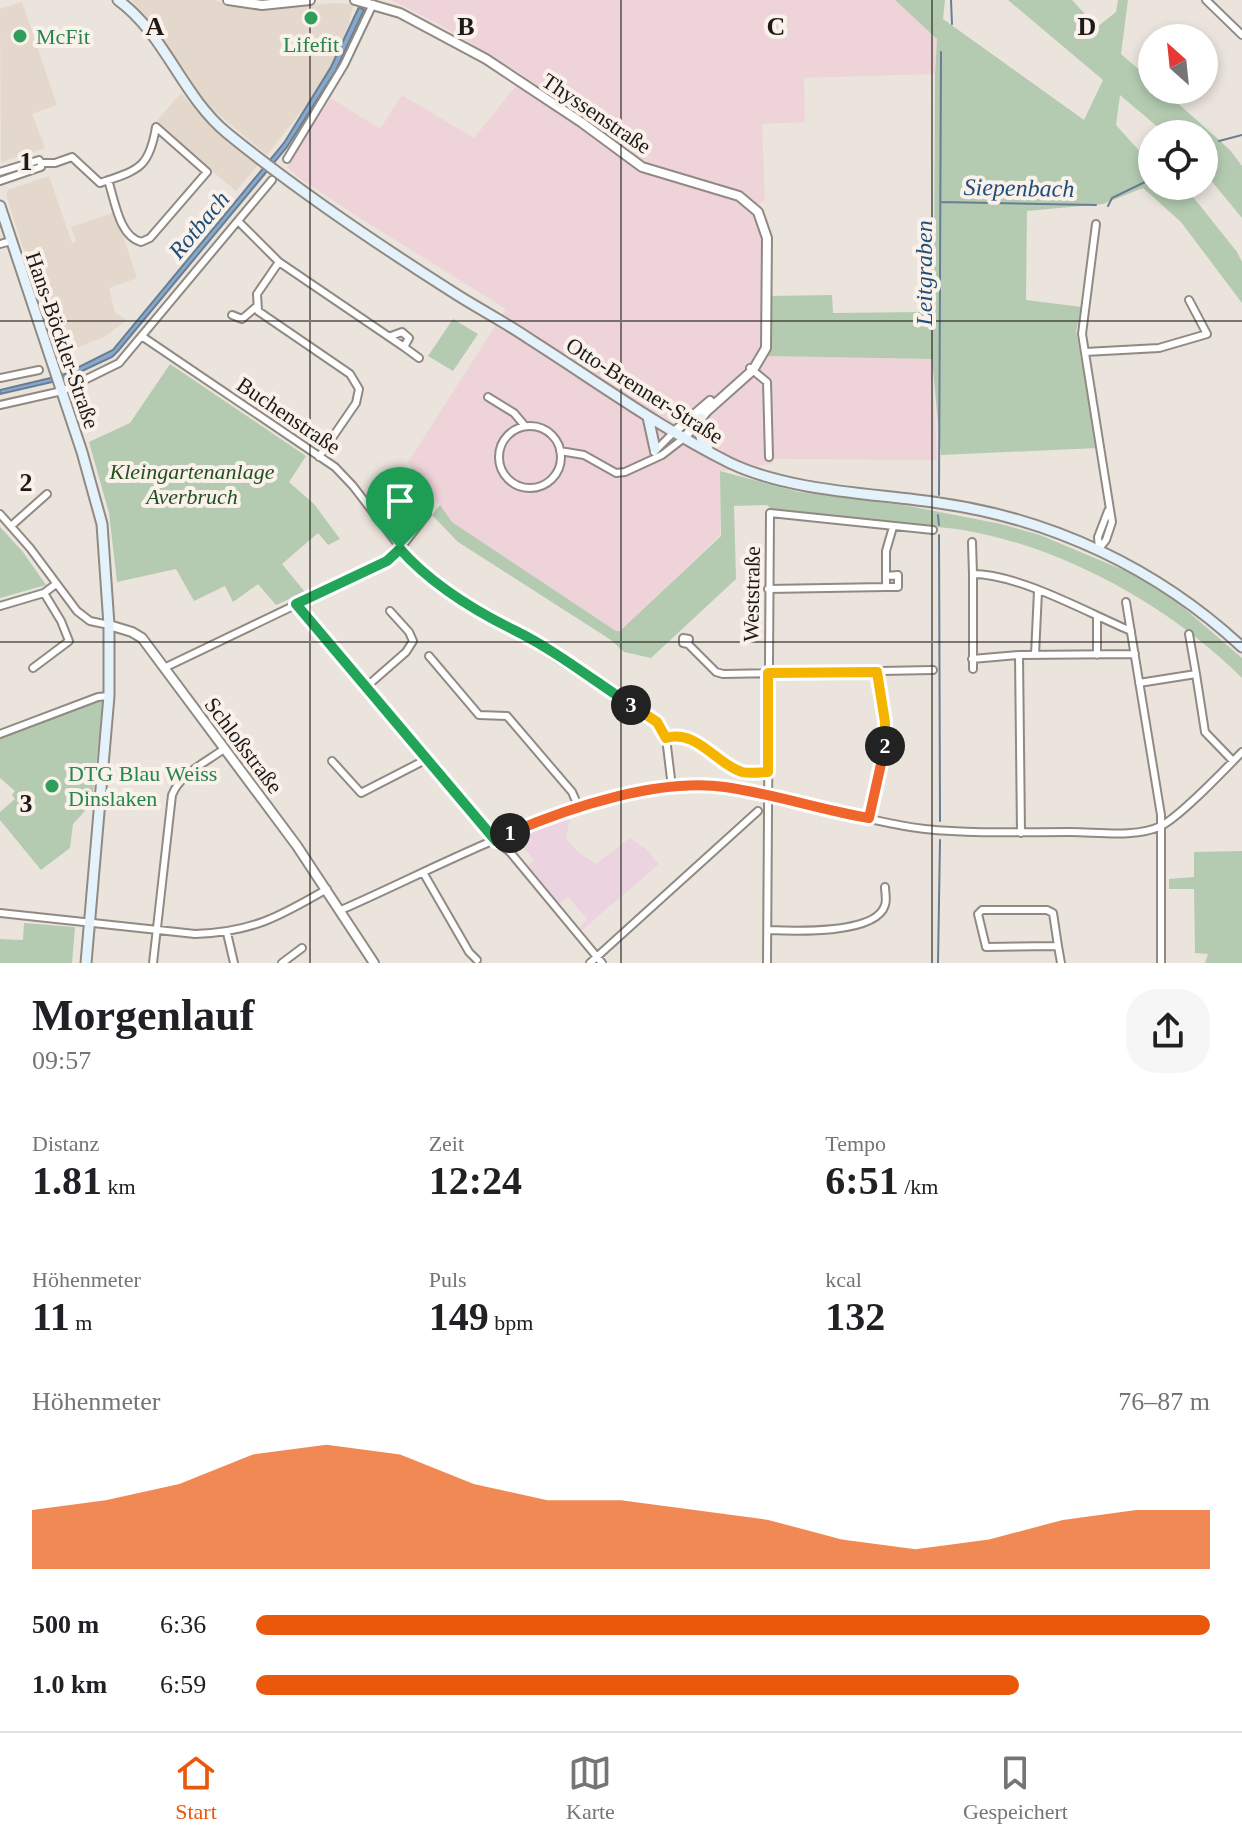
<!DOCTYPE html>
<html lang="de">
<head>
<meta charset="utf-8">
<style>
	:root { --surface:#fff; --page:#f6f6f6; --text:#202124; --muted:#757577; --line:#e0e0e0; --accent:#ea580c }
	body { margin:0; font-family:Georgia,serif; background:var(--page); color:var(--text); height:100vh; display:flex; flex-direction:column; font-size:30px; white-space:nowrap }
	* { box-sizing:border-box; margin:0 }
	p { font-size:26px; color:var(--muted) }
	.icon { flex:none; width:44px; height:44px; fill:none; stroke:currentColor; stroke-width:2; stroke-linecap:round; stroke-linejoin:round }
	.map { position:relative; height:963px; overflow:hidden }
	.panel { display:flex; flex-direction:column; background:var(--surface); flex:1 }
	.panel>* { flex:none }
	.needle { width:52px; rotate:333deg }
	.controls { position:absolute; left:1138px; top:24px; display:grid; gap:16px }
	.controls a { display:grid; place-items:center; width:80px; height:80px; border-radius:50%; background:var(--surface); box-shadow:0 4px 12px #0003; font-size:40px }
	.pin { position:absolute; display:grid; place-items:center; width:68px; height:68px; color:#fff; margin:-82px -34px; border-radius:50% 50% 50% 0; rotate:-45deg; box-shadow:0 0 8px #0007 }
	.pin .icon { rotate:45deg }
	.km { position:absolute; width:40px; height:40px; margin:-20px; border-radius:50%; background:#222; color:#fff; font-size:22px; line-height:40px; text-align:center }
	.round { display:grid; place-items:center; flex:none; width:84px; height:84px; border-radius:32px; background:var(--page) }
	.overview { display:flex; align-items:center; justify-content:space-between; height:136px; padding:0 32px }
	h1 { font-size:44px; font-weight:700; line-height:60px }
	.metrics { display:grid; grid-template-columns:repeat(3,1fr); gap:12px; height:136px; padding:8px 32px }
	.metrics div { display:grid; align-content:center }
	.metrics b { font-size:40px; font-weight:700 }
	.metrics small { font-size:22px; font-weight:400 }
	.metrics p { font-size:22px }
	.chart { height:224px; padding:16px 32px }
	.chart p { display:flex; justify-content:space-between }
	.chart svg { width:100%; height:144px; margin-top:8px; fill:var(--accent); opacity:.7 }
	ul { padding:0 32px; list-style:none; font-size:26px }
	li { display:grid; grid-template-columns:128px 96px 1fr; align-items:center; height:60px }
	li i { height:20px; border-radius:10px; background:var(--accent) }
	.tabs { display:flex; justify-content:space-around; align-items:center; height:112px; border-top:2px solid var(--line); background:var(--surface); font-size:22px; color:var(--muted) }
	.tabs a { display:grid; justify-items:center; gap:4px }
	.tabs .current { color:var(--accent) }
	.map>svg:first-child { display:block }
</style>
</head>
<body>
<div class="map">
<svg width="1242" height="963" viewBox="0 0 1242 963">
	<rect width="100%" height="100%" fill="#ebe4dd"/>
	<!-- built -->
	<path fill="#e4d7cb" d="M131,0h83l19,6 50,2 48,-5 23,1 -12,43 -11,20 -14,24 -50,64 -60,-50 -57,-84z
		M22,2l35,103 -25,9 13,34 -44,14 -1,-153z
		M181,93l33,37 44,35 -22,26 -81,-68z
		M49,176l23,67 4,-2 -5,-14 44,-15 22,66 -28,10 6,25 12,7 -23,17 -46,18 -52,-160 2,-5z"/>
	<!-- industrial -->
	<path fill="#eed4d9" d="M391,0h504l42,38 -2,36 -131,4 1,44 -43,2 3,76 -13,8 11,19 2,129 167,3 5,101 -164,-1 -1,5 -51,7 -1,64 -99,96h-5l-164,-109 -44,-60 98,-153 -154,-96 -53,-35 -12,-11 44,-69 49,31 22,-34 72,43 50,-62 -89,-54z"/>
	<!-- education -->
	<path fill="#ebd4e0" d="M570,819l-4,19 13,15 17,11 34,-26 15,10 14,16 -78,67 -2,-3 8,-9 -19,-22 -10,7 -31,-37 7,-7 -19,-22z"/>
	<!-- green -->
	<path fill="#b4cbb1" d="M895,0h50l-2,19 141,101 19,-40 -95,-80h64l25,27 19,-15 2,-12h10l-7,54 31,27v9h11l67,60 12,16v52l-38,-46v-38h-38l-46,-39 -4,30 36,40v21h24l18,12 43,54 5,10v41l-61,-81 -38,-34 -40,16 -76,7 -1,89 56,7 -6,24 21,117 -156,7 -9,-96 -167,-3 4,-60 63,-1 1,18 86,-1 -1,-25 16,1 1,-214 2,-35z
		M453,319l25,15 -25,37 -25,-15z
		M170,364l136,92 -17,26 25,22 26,35 -12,6 -10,-12 -36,31 23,28 -29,13 -18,-21 -25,18 -8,-16 -31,15 -18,-32 -59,13 -8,-69 -20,-71 41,-19z
		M720,471l79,21 110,14 92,18 39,11 88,37 35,18 79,68v20c-69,-69 -173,-128 -269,-146 -22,-5 -45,-5 -67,-8 -44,-5 -89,-9 -133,-14l-6,-5 -33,1 2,73 -85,79 -27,-6 -13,-12 -153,-98 -26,-27 8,-10 12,17 164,109h4l101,-95z
		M0,527l23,25 23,33 -46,13z
		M103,700l-11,103 -19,21 -3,24 -29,22 -41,-50v-8l15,-13 -3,-4 3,-4 -15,-13v-40z
		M1242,851v112h-37l3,-9 -13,-1 -1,-64h-25v-10l25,-2v-25z
		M24,923l51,4 -3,36h-72v-24l23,1z"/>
	<!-- water -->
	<path fill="#88a9c9" stroke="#687e94" stroke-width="2" d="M359,7l5,3 -28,60 -49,77 -169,204 -6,6 -47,22 -65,15v-4l63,-15 50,-25 171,-207 47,-76z"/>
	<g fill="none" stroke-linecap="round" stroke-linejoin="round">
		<!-- stream -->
		<path stroke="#687e94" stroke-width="2" d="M951,0l1,24
			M1219,141l23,-6
			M941,202l155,3
			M1108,206l4,-8 33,-16
			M939,495l2,-443
			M938,515l1,10
			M939,535l1,286
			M938,963l2,-123"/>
		<defs>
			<path id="minor" d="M1206,0l36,35
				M287,159l57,-94 29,-61
				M41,163h14l17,-6 28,26c38,-13 49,-14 56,-56l51,45 -57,66 -9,4c-22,-6 -26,-41 -33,-62
				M0,172l39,-12 2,3v4l-41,14
				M238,221l41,41 125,85 5,-9 -7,-6 -11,4
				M1096,224l-14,110 30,188 -6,18 -7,9
				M0,244l11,-3
				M279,262l-22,32 1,17 92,63 9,15 -3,14 -37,54
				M232,315l10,4 14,-12
				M143,337l192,130 18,19 64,83 240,153 9,16 6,49
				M404,347l15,11
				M1085,352l74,-4 48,-14 -18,-34
				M750,368l17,14 2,75
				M0,378l39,-8
				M488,397l26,16 11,13
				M0,405l62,-14 57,-28 153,-183
				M499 457a31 31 0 1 1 62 0a31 31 0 1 1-62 0Z
				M560,451l24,4 32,18 9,-1 37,-17 22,-17
				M654,452l20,-20
				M0,514l30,34 47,63 13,10 19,4
				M11,526l36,-32
				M972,542l1,32
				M1099,549l-1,-12 10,-26
				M886,587h12v-12l-12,1
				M768,589l118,-2v-36l7,-24
				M1126,602l35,213v148
				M296,604l173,202 27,35 14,11 92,111
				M0,606l44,-13 12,-9
				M1097,617v38
				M1189,634l7,40
				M688,644l1,-5 -6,-1v5l5,1 28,28 7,2 210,-4
				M1019,655l2,178
				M1035,655l3,-64
				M429,656l50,59 28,1 65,76 7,16
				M972,659l47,-4 116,-1
				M33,668l36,-27 -8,-20 -17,-28
				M164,668l223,-107 13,-12 27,-35
				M973,669v-95c46,0 115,39 158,57
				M1139,683l57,-9 9,58 28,29
				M366,687l40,-35 7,-11 -4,-9 -19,-21
				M0,734l98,-37 11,-1
				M666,738c31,-9 50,26 76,34 8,2 18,0 26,0
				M332,761l29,32 66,-34
				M869,818l16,-64v-32l-8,-50
				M424,874l45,78 8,8
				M341,910c103,-45 222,-113 334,-123 85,-7 167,32 250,42 48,5 98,3 146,3 27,0 65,6 90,-6 21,-11 63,-56 81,-74
				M0,913l195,21c57,-2 84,-17 132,-45
				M768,930c25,1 108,5 117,-25 2,-5 0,-13 0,-18
				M227,933l7,30
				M1058,946l-5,-33 -6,-3h-65l-4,4 8,33 72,-1 3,17
				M153,963l19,-168c8,-21 34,-33 52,-46
				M282,963l20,-15
				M590,963l168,-152
				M767,963l3,-450 163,17"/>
			<path id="tertiary" d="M228,0l34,5 48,-5
				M355,0l45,13 86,46 95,63 61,45 97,29 19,16 9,26 -1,110 -13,22 -46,41 -23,27
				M674,432l36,-31
				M109,625l23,7 10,6 155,208 77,117"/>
			<path id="secondary" d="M118,0c47,34 64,96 109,133 71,58 147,109 224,158 26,17 54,31 80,49 66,42 129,88 199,123 61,29 143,30 209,40 114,16 219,66 303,144
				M0,206l82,246 20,72 7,101v71l-23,267
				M648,417l7,32
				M701,418v19l7,12"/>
		</defs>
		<!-- minor casing -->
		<use href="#minor" stroke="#908a83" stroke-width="10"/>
		<!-- tertiary casing -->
		<use href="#tertiary" stroke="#908a83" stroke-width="12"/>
		<!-- secondary casing -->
		<use href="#secondary" stroke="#908a83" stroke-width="13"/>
		<!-- minor -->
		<use href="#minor" stroke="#fff" stroke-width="6"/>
		<!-- tertiary -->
		<use href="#tertiary" stroke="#fff" stroke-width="8"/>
		<!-- secondary -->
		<use href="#secondary" stroke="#e4f3fb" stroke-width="9"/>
	</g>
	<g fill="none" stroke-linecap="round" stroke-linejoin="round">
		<defs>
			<path id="split-1" d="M400,549l-13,12 -91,43 200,237 14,-8"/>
			<path id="split-2" d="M510,833c61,-26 148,-55 215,-46 49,7 96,23 144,31l16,-72"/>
			<path id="split-3" d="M631,705l26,17 9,16c31,-9 50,26 76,34 8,2 18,0 26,0v-99l109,-1 8,50v24"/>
			<path id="split-4" d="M400,549c31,35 75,62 116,82 40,20 77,49 115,74"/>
		</defs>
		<!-- split-1 casing -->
		<use href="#split-1" stroke="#fff" stroke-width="16"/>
		<!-- split-2 casing -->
		<use href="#split-2" stroke="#fff" stroke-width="16"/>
		<!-- split-3 casing -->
		<use href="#split-3" stroke="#fff" stroke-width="16"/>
		<!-- split-4 casing -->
		<use href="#split-4" stroke="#fff" stroke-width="16"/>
		<!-- split-1 -->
		<use href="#split-1" stroke="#22a559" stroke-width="10"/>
		<!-- split-2 -->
		<use href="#split-2" stroke="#f0652b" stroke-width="10"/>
		<!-- split-3 -->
		<use href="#split-3" stroke="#f5b400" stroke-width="10"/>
		<!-- split-4 -->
		<use href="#split-4" stroke="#22a559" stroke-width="10"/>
	</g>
	<!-- grid -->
	<path fill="none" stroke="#1d1a18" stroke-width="2" stroke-opacity="0.55" d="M310,0v963M621,0v963M932,0v963M0,321h1242M0,642h1242"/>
	<!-- markers -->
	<g fill="#2e9e5b" stroke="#f9f1ea" stroke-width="3">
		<circle cx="311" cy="18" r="8"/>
		<circle cx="20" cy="36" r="8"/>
		<circle cx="52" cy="786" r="8"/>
	</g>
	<g text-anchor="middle" stroke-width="8" stroke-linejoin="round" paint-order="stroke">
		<!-- leisure labels -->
		<g font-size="22" fill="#27864d" stroke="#f9f1ea" text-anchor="start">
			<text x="36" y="44">McFit</text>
			<text x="311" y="52" text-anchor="middle">Lifefit</text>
			<text x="68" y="781">DTG Blau Weiss<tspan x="68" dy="25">Dinslaken</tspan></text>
		</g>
		<!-- street labels -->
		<g font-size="22" fill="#1d1a18" stroke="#f9f1ea">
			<text transform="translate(597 113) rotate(34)" y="8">Thyssenstraße</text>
			<text transform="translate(63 340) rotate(71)" y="8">Hans-Böckler-Straße</text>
			<text transform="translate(645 390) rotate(32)" y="8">Otto-Brenner-Straße</text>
			<text transform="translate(289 415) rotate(34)" y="8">Buchenstraße</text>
			<text transform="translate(751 594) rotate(-89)" y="8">Weststraße</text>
			<text transform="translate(244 745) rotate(53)" y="8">Schloßstraße</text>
		</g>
		<!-- park labels -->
		<g font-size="22" font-style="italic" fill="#245021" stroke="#f9f1ea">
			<text x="192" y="479">Kleingartenanlage<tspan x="192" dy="25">Averbruch</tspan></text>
		</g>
		<!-- water labels -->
		<g font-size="24" font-style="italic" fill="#1e4e7a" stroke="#f9f1ea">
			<text transform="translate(1019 188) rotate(1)" y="8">Siepenbach</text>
			<text transform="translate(199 225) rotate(-50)" y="8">Rotbach</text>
			<text transform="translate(924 273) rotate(-90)" y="8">Leitgraben</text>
		</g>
	</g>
	<g font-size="26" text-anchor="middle" font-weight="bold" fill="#1d1a18" stroke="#f9f1ea" stroke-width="8" stroke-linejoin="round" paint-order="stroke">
		<text x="155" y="35">A</text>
		<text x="466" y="35">B</text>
		<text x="776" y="35">C</text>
		<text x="1087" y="35">D</text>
		<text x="26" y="170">1</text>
		<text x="26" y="491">2</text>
		<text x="26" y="812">3</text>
	</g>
</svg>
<div class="controls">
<a><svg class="needle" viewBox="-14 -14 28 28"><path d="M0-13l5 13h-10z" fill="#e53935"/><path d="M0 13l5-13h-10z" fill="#757577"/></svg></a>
<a><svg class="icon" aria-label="locate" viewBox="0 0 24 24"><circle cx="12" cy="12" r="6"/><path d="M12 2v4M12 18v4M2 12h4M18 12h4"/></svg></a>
</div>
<div class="pin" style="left:400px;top:549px;background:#1e9e55"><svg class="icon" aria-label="arrive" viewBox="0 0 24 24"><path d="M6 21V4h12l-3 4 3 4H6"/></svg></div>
<b class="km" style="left:510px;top:833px">1</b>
<b class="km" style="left:885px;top:746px">2</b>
<b class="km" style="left:631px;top:705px">3</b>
</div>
<section class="panel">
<div class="overview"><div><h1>Morgenlauf</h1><p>09:57</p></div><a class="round"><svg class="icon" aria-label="share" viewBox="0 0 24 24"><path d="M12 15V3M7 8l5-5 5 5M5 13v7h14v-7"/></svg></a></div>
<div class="metrics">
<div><p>Distanz</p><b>1.81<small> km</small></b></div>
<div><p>Zeit</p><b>12:24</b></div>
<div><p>Tempo</p><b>6:51<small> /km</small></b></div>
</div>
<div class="metrics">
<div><p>Höhenmeter</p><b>11<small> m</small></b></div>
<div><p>Puls</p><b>149<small> bpm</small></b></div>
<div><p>kcal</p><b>132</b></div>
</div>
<div class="chart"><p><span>Höhenmeter</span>76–87 m</p>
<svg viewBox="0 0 160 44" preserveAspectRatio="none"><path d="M0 44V26L10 23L20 18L30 9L40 6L50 9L60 18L70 23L80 23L90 26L100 29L110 35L120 38L130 35L140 29L150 26L160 26V44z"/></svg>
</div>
<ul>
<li><b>500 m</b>6:36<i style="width:100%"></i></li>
<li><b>1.0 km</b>6:59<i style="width:80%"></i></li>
</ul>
</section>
<nav class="tabs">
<a class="current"><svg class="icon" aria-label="home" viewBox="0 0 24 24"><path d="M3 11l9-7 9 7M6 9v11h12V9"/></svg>Start</a>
<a><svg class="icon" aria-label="map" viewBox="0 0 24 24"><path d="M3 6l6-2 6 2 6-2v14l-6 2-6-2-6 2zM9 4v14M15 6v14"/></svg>Karte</a>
<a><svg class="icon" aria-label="saved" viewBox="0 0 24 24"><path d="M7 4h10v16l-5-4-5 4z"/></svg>Gespeichert</a>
</nav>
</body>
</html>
